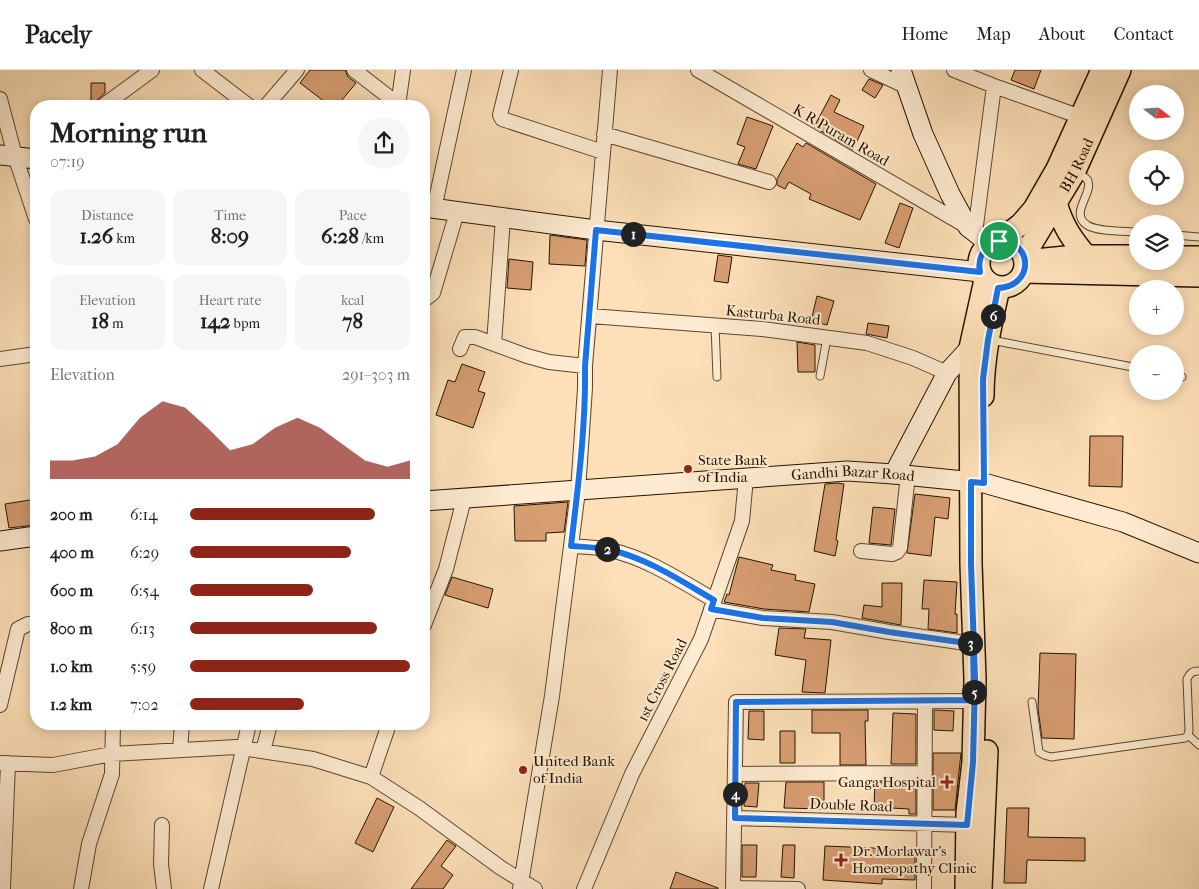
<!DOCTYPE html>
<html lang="en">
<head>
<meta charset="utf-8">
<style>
	:root { --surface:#fff; --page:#f6f6f6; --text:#202124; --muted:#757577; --line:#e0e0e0; --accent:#8f2418 }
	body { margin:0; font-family:"IM FELL French Canon",serif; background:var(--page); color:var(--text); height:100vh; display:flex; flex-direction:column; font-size:19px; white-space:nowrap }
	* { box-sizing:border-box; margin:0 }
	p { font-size:16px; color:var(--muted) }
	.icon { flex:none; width:28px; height:28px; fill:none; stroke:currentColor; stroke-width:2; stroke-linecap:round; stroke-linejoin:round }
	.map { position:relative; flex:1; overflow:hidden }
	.drawer { position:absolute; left:30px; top:30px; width:400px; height:630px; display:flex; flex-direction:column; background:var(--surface); border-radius:20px; box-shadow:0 2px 12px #0003 }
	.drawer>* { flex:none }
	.needle { width:32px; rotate:107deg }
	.buttons { position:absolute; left:1129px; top:15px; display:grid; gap:10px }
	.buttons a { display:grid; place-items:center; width:55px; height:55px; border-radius:50%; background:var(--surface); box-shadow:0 2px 12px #0003; font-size:25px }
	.pin { position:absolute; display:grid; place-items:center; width:42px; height:42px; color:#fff; margin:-21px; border:2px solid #fff; border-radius:50%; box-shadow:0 1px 5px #0007 }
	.km { position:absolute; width:25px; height:25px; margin:-12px; border-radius:50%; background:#222; color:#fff; font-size:14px; line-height:25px; text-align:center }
	.round { display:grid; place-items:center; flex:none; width:52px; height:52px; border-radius:26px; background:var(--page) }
	.headline { display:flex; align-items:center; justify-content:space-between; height:85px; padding:0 20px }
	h1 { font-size:28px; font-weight:700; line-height:38px }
	.figures { display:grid; grid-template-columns:repeat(3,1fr); gap:8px; height:85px; padding:5px 20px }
	.figures div { display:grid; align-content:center; border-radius:12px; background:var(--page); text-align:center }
	.figures b { font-size:21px; font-weight:700 }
	.figures small { font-size:14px; font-weight:400 }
	.figures p { font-size:14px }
	.chart { height:140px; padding:10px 20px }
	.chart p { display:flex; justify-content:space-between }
	.chart svg { width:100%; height:90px; margin-top:5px; fill:var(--accent); opacity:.7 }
	ul { padding:0 20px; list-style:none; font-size:16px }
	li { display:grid; grid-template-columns:80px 60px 1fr; align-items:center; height:38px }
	li i { height:12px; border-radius:6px; background:var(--accent) }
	header { display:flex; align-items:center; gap:30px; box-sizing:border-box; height:70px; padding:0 25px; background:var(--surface); border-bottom:1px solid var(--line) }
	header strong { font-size:24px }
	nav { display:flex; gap:28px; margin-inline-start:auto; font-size:18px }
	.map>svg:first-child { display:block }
</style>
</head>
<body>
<header>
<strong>Pacely</strong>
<nav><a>Home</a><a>Map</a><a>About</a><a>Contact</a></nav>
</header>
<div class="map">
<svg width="1199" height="819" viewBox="0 0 1199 819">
	<rect width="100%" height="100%" fill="#fde0b8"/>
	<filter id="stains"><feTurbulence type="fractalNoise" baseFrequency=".004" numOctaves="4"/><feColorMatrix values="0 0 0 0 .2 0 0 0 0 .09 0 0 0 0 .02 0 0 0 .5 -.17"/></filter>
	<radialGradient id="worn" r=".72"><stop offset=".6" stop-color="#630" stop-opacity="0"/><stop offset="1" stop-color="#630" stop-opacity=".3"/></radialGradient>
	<!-- building -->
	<path fill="#d79e72" stroke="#251400" d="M310,0h35l3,7 8,6 -19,23h-4l-7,-5 -1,1 -25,-19z
		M1015,0h26l-7,19 -23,-9z
		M869,9l14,6 -8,13 -13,-8z
		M91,13h14v10l-9,8h-5z
		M831,25l9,5 -6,12 30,14 -11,24 -39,-23z
		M747,47l26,9 -17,43 -18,-5 7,-17 -8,-3z
		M797,73l6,4 3,-4 70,41 -16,36 -51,-21 2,-5 -22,-12 -4,7 -8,-4v-6z
		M900,133l13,5 -14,40 -14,-5z
		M550,165l37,5 -2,26 -36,-2z
		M718,185l14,2 -4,26 -14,-2z
		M509,189l24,3 -2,28 -24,-2z
		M817,226l17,5 -7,24 -16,-4z
		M868,253l21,3 -2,12 -21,-4z
		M797,272l18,3v27h-17z
		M462,294l23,8 -7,19 7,2 -12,35 -37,-13 12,-35 7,2z
		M1090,366h33l-1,51 -33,-1z
		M837,413l7,1 -8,56 2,1 -3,15 -21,-5 11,-67z
		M915,424l35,4 -2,21 -13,-2 -4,39 -24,-3z
		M36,429v26l-27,3 -4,-24z
		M568,432l-4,30 -18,1v8h-31l-1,-35z
		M873,437l22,2 -4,36 -22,-2z
		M739,487l34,8 -2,5 25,5 -1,5 20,4 -6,28 -45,-3 -40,-7 3,-8 2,1z
		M452,507l41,12 -5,19 -43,-13z
		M924,510l33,2 -2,32h2v19l-29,-4 1,-20h-7z
		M882,513h20l-1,42 -39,-7 2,-13 18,2z
		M779,558l27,1 -2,9 27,2 -6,53 -23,-1 4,-32 -31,-5z
		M1040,583l36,1 -2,85 -32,-1 -4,-29z
		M812,640h56v11h-3l1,44h-26v-32h-28z
		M934,640l20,1 -1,20 -19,-1z
		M749,641h15v29l-16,-1z
		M893,643l23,1v50h-25z
		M780,661h15v32h-15z
		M933,683h28l-6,57h-22z
		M786,712h38v27l-40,-1z
		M875,712h41v32h-7v-5l-35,-2z
		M745,713h14l-2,24 -13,-1z
		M377,728l17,9 -21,45 -18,-9z
		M1007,738h22l-1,29 57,1v23l-58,-1 -1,23h-22z
		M447,770l9,6 -15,20 12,9 -10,14h-32z
		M742,775h15l-1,32h-14z
		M783,775h12l-1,33 -13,-1z
		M825,776l74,3v4h16v27l-33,-1v5l-59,-4z
		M676,802l42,16v1h-48z"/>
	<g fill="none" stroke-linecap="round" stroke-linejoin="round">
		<defs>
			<path id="lane" d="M1075,103c5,2 12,4 13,8 5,13 -19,32 -1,44 10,7 38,6 51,7
				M1175,165l24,2
				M715,255l2,52
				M991,270l147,28
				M820,306l7,-38
				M1175,306l7,1
				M1032,632l7,50 5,3 7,2 134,-19 3,-3 1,-5 -2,-51c3,-6 5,-8 12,-8
				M1188,665l11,10"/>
			<path id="street" d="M202,0l47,36
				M354,0l45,35
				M511,0l-11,45 2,4 101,33
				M698,0l270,157
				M871,0l36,17
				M954,0l40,16 87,31
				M0,29l15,57 21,63
				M103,36l49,-36
				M266,36l31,-36
				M398,36l5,-36
				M604,64l165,48
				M434,139l30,-139
				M975,163l19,-147
				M424,230l9,-7 24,-81
				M590,246l172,13 105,14 46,15 34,15
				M494,274l9,-126
				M460,279l5,-12h10l52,19 22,6 36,4
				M0,289l36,-5
				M571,476c13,1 26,1 39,4 37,8 71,31 104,50
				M861,481l31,3 5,-2 3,-4 8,-73
				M711,539l52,9 69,4 57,10 84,12
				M424,555l22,-56 18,-70
				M0,635l18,-76 10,-5h8
				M180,680l2,-26
				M263,681l7,-27
				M0,693l53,2 59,-11 124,-7 77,12 58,18 48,31 82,60 34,21
				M736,704l189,-1
				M371,707l18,-53
				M735,748l232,7
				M162,755l-1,39 3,25
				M733,818l65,1
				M3,819l5,-126
				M81,819l8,-45 23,-70 1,-50
				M211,819l38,-165
				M520,819l32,-193 19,-150 7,-55 7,-103v-22l25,-296
				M584,819l48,-115 69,-135 41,-118 4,-43
				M733,819l3,-187 238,-1
				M924,819l1,-188"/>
			<g id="secondary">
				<path d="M901,0l22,64 27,60 18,33 22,17"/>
				<path d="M0,85l36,4"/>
				<path d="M424,137l172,23 384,42"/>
				<path d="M894,404l53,-101 23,-25"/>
				<path id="s1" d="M424,431l423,-30 47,3 90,9 139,39 76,31"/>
				<path d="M0,471l36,-5"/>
			</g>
			<g id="primary">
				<path d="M1056,133c7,23 15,35 30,53"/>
				<circle cx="1002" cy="194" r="23"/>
				<path d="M999,171l22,-17 13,-15 23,-40 45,-99"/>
				<path id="s2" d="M1024,186l50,-83 46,-103"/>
				<path d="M1175,187h24"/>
				<path d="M1025,191l51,-5h62"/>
				<path d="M1024,202l175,4"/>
				<path d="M983,326c0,-37 8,-73 16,-108"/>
				<path d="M966,819l1,-76 6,-51 2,-83 -4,-115 -1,-216 15,-68"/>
				<path d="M981,819l6,-138"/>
			</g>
		</defs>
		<!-- lane casing -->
		<use href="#lane" stroke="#5b472e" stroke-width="9"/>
		<!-- street casing -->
		<use href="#street" stroke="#5b472e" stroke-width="16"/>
		<!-- secondary casing -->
		<use href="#secondary" stroke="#251400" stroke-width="21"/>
		<!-- primary casing -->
		<use href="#primary" stroke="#251400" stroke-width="24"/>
		<!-- lane -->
		<use href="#lane" stroke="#feebd1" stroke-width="7"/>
		<!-- street -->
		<use href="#street" stroke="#feebd1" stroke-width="14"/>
		<!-- secondary -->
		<use href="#secondary" stroke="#feebd1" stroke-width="19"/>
		<!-- primary -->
		<use href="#primary" stroke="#fde0b8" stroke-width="21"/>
	</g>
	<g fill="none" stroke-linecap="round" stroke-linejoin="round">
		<defs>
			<path id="route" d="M999,171c-15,6 -22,15 -19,31l-384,-42 -11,136c1,60 -7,121 -14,180 13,1 26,1 39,4 37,8 71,31 104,50l-3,9 52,9 69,4 57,10 84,12 1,56 -238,2 -1,116 232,7 6,-63 2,-83 -4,-115v-82l13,1 -1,-104 5,-39 10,-52c36,-1 36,-47 1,-47"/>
		</defs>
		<!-- route casing -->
		<use href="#route" stroke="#fff" stroke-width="10"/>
		<!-- route -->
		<use href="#route" stroke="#1a73e8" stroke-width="6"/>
	</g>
	<!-- markers -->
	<g fill="#8f2418" stroke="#feebd1" stroke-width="2">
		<circle cx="688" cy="399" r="5"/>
		<circle cx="523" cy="700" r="5"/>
		<path d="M944.5 704.5h5v5h5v5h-5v5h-5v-5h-5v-5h5z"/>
		<path d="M838.5 782.5h5v5h5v5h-5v5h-5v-5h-5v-5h5z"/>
	</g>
	<g text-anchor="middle" stroke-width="4" stroke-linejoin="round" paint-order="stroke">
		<!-- street labels -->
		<g font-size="15" fill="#251400" stroke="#feebd1">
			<text transform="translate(841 65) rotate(30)" y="5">K R Puram Road</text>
			<text dy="5" stroke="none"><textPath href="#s2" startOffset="105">BH Road</textPath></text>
			<text transform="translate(773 245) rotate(6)" y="5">Kasturba Road</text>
			<text dy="5" stroke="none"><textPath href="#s1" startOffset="430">Gandhi Bazar Road</textPath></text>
			<text transform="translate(662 610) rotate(-63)" y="5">1st Cross Road</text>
			<text transform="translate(851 735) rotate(2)" y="5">Double Road</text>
		</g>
		<!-- poi labels -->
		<g font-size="15" fill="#251400" stroke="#feebd1" text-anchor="start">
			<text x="698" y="395">State Bank<tspan x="698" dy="17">of India</tspan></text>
			<text x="533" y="696">United Bank<tspan x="533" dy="17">of India</tspan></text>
			<text x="936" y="717" text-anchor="end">Ganga Hospital</text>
			<text x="852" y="786">Dr. Morlawar's<tspan x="852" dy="17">Homeopathy Clinic</tspan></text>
		</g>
	</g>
	<rect width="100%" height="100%" filter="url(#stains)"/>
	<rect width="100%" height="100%" fill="url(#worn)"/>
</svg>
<div class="buttons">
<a><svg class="needle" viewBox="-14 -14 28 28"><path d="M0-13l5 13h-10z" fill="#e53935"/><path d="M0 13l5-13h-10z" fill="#757577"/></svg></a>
<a><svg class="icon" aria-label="locate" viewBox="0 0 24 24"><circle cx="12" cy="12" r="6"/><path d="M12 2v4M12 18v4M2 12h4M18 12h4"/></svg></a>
<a><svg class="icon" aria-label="layers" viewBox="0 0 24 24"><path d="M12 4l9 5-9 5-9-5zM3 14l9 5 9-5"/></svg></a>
<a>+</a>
<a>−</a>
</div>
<div class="pin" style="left:999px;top:171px;background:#1e9e55"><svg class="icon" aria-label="arrive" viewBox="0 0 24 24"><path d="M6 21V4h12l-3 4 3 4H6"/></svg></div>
<b class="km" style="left:633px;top:164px">1</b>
<b class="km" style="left:607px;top:479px">2</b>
<b class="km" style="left:970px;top:573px">3</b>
<b class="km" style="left:735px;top:724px">4</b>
<b class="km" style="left:974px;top:622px">5</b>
<b class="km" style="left:993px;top:246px">6</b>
<section class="drawer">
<div class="headline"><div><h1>Morning run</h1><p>07:19</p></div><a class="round"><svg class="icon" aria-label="share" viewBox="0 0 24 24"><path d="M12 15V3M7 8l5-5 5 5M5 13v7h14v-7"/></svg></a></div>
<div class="figures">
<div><p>Distance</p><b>1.26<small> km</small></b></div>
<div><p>Time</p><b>8:09</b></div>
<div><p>Pace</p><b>6:28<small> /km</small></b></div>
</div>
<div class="figures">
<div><p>Elevation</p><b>18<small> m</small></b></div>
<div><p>Heart rate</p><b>142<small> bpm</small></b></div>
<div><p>kcal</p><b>78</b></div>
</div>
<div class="chart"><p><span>Elevation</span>291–303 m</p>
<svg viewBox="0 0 160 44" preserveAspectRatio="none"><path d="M0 44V35L10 35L20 33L30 27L40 14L50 6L60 9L70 19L80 30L90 27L100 19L110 14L120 19L130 27L140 35L150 38L160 35V44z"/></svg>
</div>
<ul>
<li><b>200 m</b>6:14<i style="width:84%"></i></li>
<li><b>400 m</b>6:29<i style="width:73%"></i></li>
<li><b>600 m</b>6:54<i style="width:56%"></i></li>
<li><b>800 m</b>6:13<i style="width:85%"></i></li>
<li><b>1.0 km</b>5:59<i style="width:100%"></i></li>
<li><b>1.2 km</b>7:02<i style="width:52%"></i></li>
</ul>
</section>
</div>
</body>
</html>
